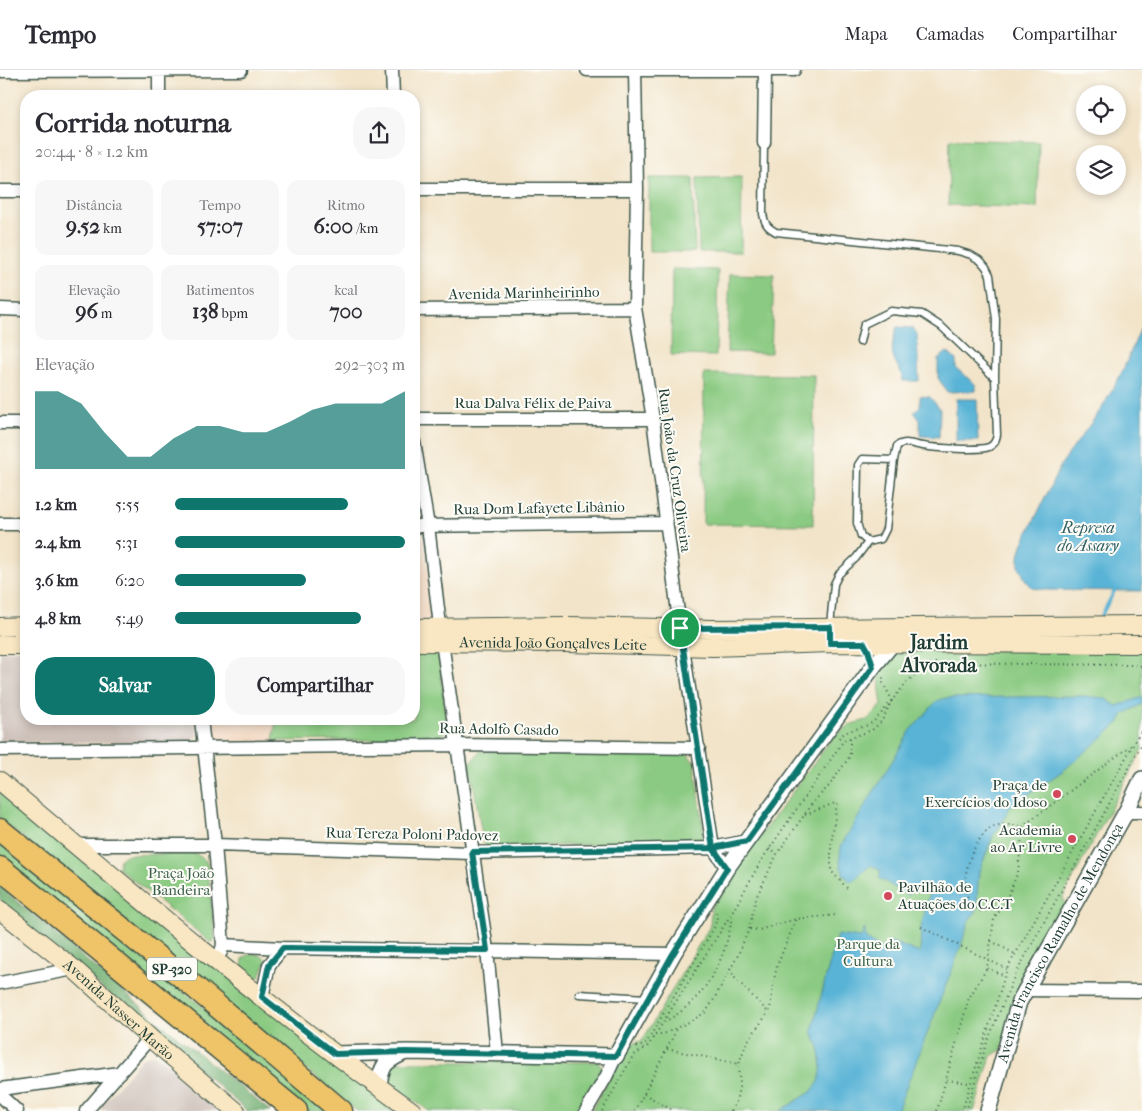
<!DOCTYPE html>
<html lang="pt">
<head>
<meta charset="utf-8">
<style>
	:root { --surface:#fff; --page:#f7f7f7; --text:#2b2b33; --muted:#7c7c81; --line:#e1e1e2; --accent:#0f766e }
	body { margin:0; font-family:"IM FELL French Canon",serif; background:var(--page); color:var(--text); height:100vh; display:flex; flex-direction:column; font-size:19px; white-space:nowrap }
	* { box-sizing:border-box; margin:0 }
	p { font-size:16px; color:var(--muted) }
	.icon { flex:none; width:28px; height:28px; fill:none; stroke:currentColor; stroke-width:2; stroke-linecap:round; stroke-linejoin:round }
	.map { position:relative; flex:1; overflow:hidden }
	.sheet { position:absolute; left:20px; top:20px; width:400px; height:635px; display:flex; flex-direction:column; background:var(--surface); border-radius:20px; box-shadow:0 2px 8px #0003 }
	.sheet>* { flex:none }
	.fabs { position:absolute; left:1076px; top:15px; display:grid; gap:10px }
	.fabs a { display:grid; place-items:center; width:50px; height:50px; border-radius:50%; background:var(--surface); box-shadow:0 2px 8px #0003; font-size:25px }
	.pin { position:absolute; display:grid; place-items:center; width:42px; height:42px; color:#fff; margin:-21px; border:2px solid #fff; border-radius:50%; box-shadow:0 1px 5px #0007 }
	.round { display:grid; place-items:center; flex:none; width:52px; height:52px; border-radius:20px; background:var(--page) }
	.overview { display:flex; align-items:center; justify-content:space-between; height:85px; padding:0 15px }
	h1 { font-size:28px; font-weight:700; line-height:38px }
	.stats { display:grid; grid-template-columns:repeat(3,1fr); gap:8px; height:85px; padding:5px 15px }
	.stats div { display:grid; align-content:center; border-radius:12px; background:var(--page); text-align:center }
	.stats b { font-size:21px; font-weight:700 }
	.stats small { font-size:14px; font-weight:400 }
	.stats p { font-size:14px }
	.chart { height:140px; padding:10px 15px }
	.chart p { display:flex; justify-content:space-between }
	.chart svg { width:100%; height:90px; margin-top:5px; fill:var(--accent); opacity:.7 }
	.action { display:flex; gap:10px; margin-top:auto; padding:10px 15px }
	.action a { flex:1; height:58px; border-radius:20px; background:var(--accent); color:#fff; font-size:20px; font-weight:700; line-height:58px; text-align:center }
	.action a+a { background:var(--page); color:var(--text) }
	ul { padding:0 15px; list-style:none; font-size:16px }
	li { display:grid; grid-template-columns:80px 60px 1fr; align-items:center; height:38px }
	li i { height:12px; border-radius:6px; background:var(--accent) }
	header { display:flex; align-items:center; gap:30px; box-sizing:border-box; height:70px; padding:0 25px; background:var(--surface); border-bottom:1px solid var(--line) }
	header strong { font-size:24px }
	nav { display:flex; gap:28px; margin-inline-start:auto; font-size:18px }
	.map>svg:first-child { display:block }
</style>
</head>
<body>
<header>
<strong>Tempo</strong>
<nav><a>Mapa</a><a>Camadas</a><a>Compartilhar</a></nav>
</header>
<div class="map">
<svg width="1142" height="1041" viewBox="0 0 1142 1041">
	<rect width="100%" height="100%" fill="#fdfcf7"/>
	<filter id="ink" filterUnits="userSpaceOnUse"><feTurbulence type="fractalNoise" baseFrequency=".02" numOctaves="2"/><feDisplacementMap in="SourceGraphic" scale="10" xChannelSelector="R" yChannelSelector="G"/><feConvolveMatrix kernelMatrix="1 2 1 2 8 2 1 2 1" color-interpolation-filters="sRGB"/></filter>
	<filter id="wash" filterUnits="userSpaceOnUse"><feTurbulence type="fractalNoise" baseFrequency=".0096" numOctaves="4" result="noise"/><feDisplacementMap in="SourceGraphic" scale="20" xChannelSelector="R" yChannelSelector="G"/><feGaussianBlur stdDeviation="1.12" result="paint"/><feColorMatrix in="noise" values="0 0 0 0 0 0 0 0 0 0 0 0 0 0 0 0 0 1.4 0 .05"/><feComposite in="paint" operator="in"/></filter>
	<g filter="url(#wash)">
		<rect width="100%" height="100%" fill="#f2e4c9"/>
		<!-- built -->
		<path fill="#f1d5bd" d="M414,463l10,6 9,77 -7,6h-12z
			M211,649h65l-3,22h-54l-6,-5z"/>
		<!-- industrial -->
		<path fill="#cec1ba" d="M26,580v69h170l2,16 -10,8 -188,-1v-91z
			M155,984l71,57 -128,-1 45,-53z"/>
		<!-- green -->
		<path fill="#8bca82" stroke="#55845b" d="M950,69l89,3 -2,66 -89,-3z
			M742,107l-1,75h-42l-2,-74z
			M649,108h44l2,74h-46z
			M672,199l46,1 -2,86 -45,-1z
			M730,204l44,1 -3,78 -44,-1z
			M704,304l110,1 -1,150 -110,-1z
			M431,578l8,7 8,75 -9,9 -165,2 3,-22h138v-70z
			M899,579l243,2v99l-79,147 2,6 -3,9 -61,138 -10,6 -17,55h-383l38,-67 13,-3 68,-115 1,-17 2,-5 44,-64 77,-104 18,-12 15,-4 15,-15c-4,-25 -6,-41 17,-56z
			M480,681l207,3 8,9 9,71 -6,8 -211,5 -4,-6 -13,-77z
			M0,718l404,323h-47l-357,-292z
			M0,772l330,269h-25l-305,-251z
			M195,783l12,9 8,76 -2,4 -4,-1 -91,-73 2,-9 5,-4z
			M252,883l8,2 7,5 -7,16 -5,3 -13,-11 1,-10z
			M397,992h201l4,5 1,7 -21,37h-153l-39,-27 -2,-13z"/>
		<!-- forest -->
		<path fill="#70ae70" stroke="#487652" d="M0,817l163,138 107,86h-23l-91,-79 -156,-127z"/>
		<!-- water -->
		<path fill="#58b3d6" stroke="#3c7885" d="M1142,255v266l-95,-1 -14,-2 -7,-7 -7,-14v-11l3,-11 40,-82 40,-55 21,-38z
			M897,257l16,1 4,6 2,47h-16c0,-8 -6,-14 -9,-22 -4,-9 0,-23 3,-32z
			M947,282l9,8v8l20,17v6l-29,1 -9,-14v-19z
			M920,326l10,1 10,12 -1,28 -19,-1v-16l-6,-8 6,-6z
			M956,329h21l1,42h-22z
			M1083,626l21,2 13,8 25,-9v7l-18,10 -5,9 -55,47 -54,37 -8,16 -9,13 -14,36 -3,40 -7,8 -9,29 -63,162h-117l31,-19 8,-10 3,-16 -3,-19 -7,-16 25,-96 24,3 4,-10v10l8,6 10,4 6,-7 31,12 1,-26 9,-35 -13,-5 -10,8 -28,-17 2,-7 -10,-6 -20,17c-12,-10 -13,-24 -9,-38l69,-114 26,-29 9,-3z"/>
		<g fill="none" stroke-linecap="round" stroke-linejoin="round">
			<!-- stream -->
			<path stroke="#58b3d6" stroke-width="3" d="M1099,550l17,-32"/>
		</g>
	</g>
	<g filter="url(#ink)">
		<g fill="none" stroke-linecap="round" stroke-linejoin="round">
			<defs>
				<path id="service" d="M764,73l-1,71c2,10 4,13 13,18l182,19 13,4 10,6 5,6 4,8 6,44 -1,59 2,57c-1,5 -3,10 -8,12 -10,4 -54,1 -66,-1 -9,-1 -18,-6 -26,0l-3,14 -8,69 -5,10 -13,3 -12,16 -17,16 -5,10 -4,42
					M860,272l4,-18 27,-13 31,3 20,13 53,51
					M868,472l-7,-6 -4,-13 1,-58 4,-6 32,1
					M579,924l68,4"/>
				<path id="minor" d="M392,0l1,26
					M587,0h207
					M635,0l2,119 -2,119 18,111 27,209 33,220 14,20
					M0,1l241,-1
					M159,26v-26
					M764,73l1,-72
					M414,119h223
					M0,121h26
					M0,239l26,1
					M414,240l221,-2
					M414,349h239
					M0,353h26
					M414,372l14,84 14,116 45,308 10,103
					M0,454h26
					M414,456l252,-3
					M201,649l14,126 8,100 -2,7
					M0,680l457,-5 242,3
					M1126,742h16
					M76,775h139l257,8 241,-5 34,-7
					M223,875l60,3 390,6
					M0,913l74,-14
					M1024,920l118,1
					M262,927l7,-32 14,-17
					M0,1019l120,-16
					M0,1025l17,16
					M86,1041l64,-73
					M586,1041l20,-34 10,-21"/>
				<g id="tertiary">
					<path d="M335,984l72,-2 209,4 57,-102 54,-86 146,-201 20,-24"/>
					<path d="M379,1017c2,-21 5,-25 24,-34"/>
					<path id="s1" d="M988,1041l31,-109 107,-190 16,-33"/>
				</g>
				<g id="secondary">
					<path d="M0,557l26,-1"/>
					<path d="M414,558l153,-2 145,3 430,-4"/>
					<path id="s2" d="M414,572l153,1 146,4 117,-4 312,1"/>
					<path d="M0,575h26"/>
					<path d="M0,711c133,113 270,228 412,330"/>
					<path id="s3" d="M0,840l74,59 76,69 86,73"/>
				</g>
				<path id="motorway" d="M0,760l197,159 144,122
					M0,798l296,243"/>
			</defs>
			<!-- service casing -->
			<use href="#service" stroke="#3f564a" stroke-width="9"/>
			<!-- minor casing -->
			<use href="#minor" stroke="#3f564a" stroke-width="15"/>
			<!-- tertiary casing -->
			<use href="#tertiary" stroke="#3f564a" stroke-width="18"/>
			<!-- secondary casing -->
			<use href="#secondary" stroke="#3f564a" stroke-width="20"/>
			<!-- motorway casing -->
			<use href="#motorway" stroke="#3f564a" stroke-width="25"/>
			<!-- path -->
			<path stroke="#3f564a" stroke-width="2" stroke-dasharray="1 4" stroke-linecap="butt" d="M839,668c9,-11 25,-8 35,-17 18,-17 36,-50 59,-58l198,2 11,1
				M805,745l27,-11 5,-1 -6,42v26l16,17
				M769,779l8,5
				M1001,839l-21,2c-3,-2 -7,-5 -9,-8 -15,-18 2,-65 21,-76 9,-4 21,-2 31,-1
				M750,859l9,1 37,-11
				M991,871l24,13
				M987,898l18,8
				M730,899l4,8 34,35
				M664,952c41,-21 63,-63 68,-107
				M655,965l11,-2 25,-12 15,-9 7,-11 24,-44 12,-28 7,-31 21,-44 37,-53 15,-15 21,-30v-19
				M636,977l9,-2 69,-117 3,-9 -1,-8
				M667,979l72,15
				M947,1010l22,3
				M644,1024l30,17
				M602,1041l31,-55 15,-10 7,-11 77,-122 29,-52 83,-121 28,-10 10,-9 10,-21 -9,-17v-7
				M635,1041l42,-82
				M731,1041l5,-9 4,-19 -2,-15 3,-11 6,-15 23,-32 3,-25 4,-19 19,-47 40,-4
				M937,1041l32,-113 18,-30 7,-49 11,-16 13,-31 5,-46 110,-82
				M962,1041l45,-142 135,-240
				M966,1041l21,-69 28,-67 127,-231"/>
			<!-- service -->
			<use href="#service" stroke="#fff" stroke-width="6"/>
			<!-- minor -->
			<use href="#minor" stroke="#fff" stroke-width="12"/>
			<!-- tertiary -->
			<use href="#tertiary" stroke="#fff" stroke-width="15"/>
			<!-- secondary -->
			<use href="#secondary" stroke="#f9e7c3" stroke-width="18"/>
			<!-- motorway -->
			<use href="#motorway" stroke="#efc469" stroke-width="22"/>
			<!-- path-bridge -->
			<path stroke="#3f564a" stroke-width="2" stroke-dasharray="1 4" stroke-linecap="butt" d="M921,857l86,42"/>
		</g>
	</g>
	<g fill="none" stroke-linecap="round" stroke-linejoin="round" filter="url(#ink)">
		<defs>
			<path id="route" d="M680,558l33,220 14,20 -54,86 -57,102 -210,-4 -71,2 -73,-57 7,-32 14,-17 204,2 -15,-98 241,-4 34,-7 126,-174 -5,-17 -4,-7h-34v-16l-150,1"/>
		</defs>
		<!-- route casing -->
		<use href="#route" stroke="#fff" stroke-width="10"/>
		<!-- route -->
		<use href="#route" stroke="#0f766e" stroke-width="6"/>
	</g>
	<!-- markers -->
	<g fill="#d1495b" stroke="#fdfcf7" stroke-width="2">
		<circle cx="1057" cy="724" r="5"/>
		<circle cx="1072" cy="769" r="5"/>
		<circle cx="888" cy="826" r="5"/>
	</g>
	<g text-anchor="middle" stroke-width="4" stroke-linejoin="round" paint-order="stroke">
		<!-- shield labels -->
		<rect fill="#fdfcf7" stroke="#62766e" stroke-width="1" x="147" y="887.5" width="50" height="23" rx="4"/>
		<g font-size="14" font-weight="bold" fill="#1f3d34">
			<text x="172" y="904">SP-320</text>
		</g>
		<!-- street labels -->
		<g font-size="15" fill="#1f3d34" stroke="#fdfcf7">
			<text transform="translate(524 223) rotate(-1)" y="5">Avenida Marinheirinho</text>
			<text x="533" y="338">Rua Dalva Félix de Paiva</text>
			<text transform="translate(675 400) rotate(82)" y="5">Rua João da Cruz Oliveira</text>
			<text transform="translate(539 438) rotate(-1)" y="5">Rua Dom Lafayete Libânio</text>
			<text dy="5" stroke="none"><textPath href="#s2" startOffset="139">Avenida João Gonçalves Leite</textPath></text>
			<text transform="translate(499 659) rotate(1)" y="5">Rua Adolfo Casado</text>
			<text transform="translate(412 764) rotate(1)" y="5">Rua Tereza Poloni Padovez</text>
			<text dy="5" stroke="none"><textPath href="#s1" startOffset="184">Avenida Francisco Ramalho de Mendonça</textPath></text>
			<text dy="5" stroke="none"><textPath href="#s3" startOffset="155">Avenida Nasser Marão</textPath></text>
		</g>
		<!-- poi labels -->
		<g font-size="15" fill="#1f3d34" stroke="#fdfcf7" text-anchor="end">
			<text x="1047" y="720">Praça de<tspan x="1047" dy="17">Exercícios do Idoso</tspan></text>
			<text x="1062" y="765">Academia<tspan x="1062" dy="17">ao Ar Livre</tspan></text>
			<text x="898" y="822" text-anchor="start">Pavilhão de<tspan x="898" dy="17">Atuações do C.C.T</tspan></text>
		</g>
		<!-- park labels -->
		<g font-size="15" fill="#3a6048" stroke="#fdfcf7">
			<text x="181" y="808">Praça João<tspan x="181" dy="17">Bandeira</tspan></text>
			<text x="868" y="879">Parque da<tspan x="868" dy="17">Cultura</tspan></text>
		</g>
		<!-- water labels -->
		<g font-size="16" font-style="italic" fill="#306065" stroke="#fdfcf7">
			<text x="1088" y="463">Represa<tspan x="1088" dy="18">do Assary</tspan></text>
		</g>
		<!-- district labels -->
		<g font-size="20" font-weight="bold" fill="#1f3d34" stroke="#fdfcf7">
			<text x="939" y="579">Jardim<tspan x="939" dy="23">Alvorada</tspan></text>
		</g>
	</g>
</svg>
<div class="fabs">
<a><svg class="icon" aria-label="locate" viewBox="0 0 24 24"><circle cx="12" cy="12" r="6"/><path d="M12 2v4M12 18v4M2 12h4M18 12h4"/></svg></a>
<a><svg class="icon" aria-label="layers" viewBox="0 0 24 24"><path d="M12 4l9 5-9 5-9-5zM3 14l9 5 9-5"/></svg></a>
</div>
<div class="pin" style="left:680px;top:558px;background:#1e9e55"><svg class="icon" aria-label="arrive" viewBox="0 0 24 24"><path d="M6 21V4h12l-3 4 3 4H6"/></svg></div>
<section class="sheet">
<div class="overview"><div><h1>Corrida noturna</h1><p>20:44 · 8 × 1.2 km</p></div><a class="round"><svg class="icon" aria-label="share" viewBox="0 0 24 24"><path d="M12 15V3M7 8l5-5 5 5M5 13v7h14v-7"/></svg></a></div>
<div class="stats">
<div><p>Distância</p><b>9.52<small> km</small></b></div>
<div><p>Tempo</p><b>57:07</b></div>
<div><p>Ritmo</p><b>6:00<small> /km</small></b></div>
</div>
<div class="stats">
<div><p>Elevação</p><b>96<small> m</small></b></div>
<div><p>Batimentos</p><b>138<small> bpm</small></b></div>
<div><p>kcal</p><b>700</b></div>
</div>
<div class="chart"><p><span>Elevação</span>292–303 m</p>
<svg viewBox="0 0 160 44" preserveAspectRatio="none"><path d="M0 44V6L10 6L20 12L30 26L40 38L50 38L60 29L70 23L80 23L90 26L100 26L110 21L120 15L130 12L140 12L150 12L160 6V44z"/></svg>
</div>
<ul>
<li><b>1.2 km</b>5:55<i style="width:75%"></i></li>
<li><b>2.4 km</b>5:31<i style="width:100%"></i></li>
<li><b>3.6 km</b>6:20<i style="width:57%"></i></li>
<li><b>4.8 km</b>5:49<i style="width:81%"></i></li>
</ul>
<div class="action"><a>Salvar</a><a>Compartilhar</a></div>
</section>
</div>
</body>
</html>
